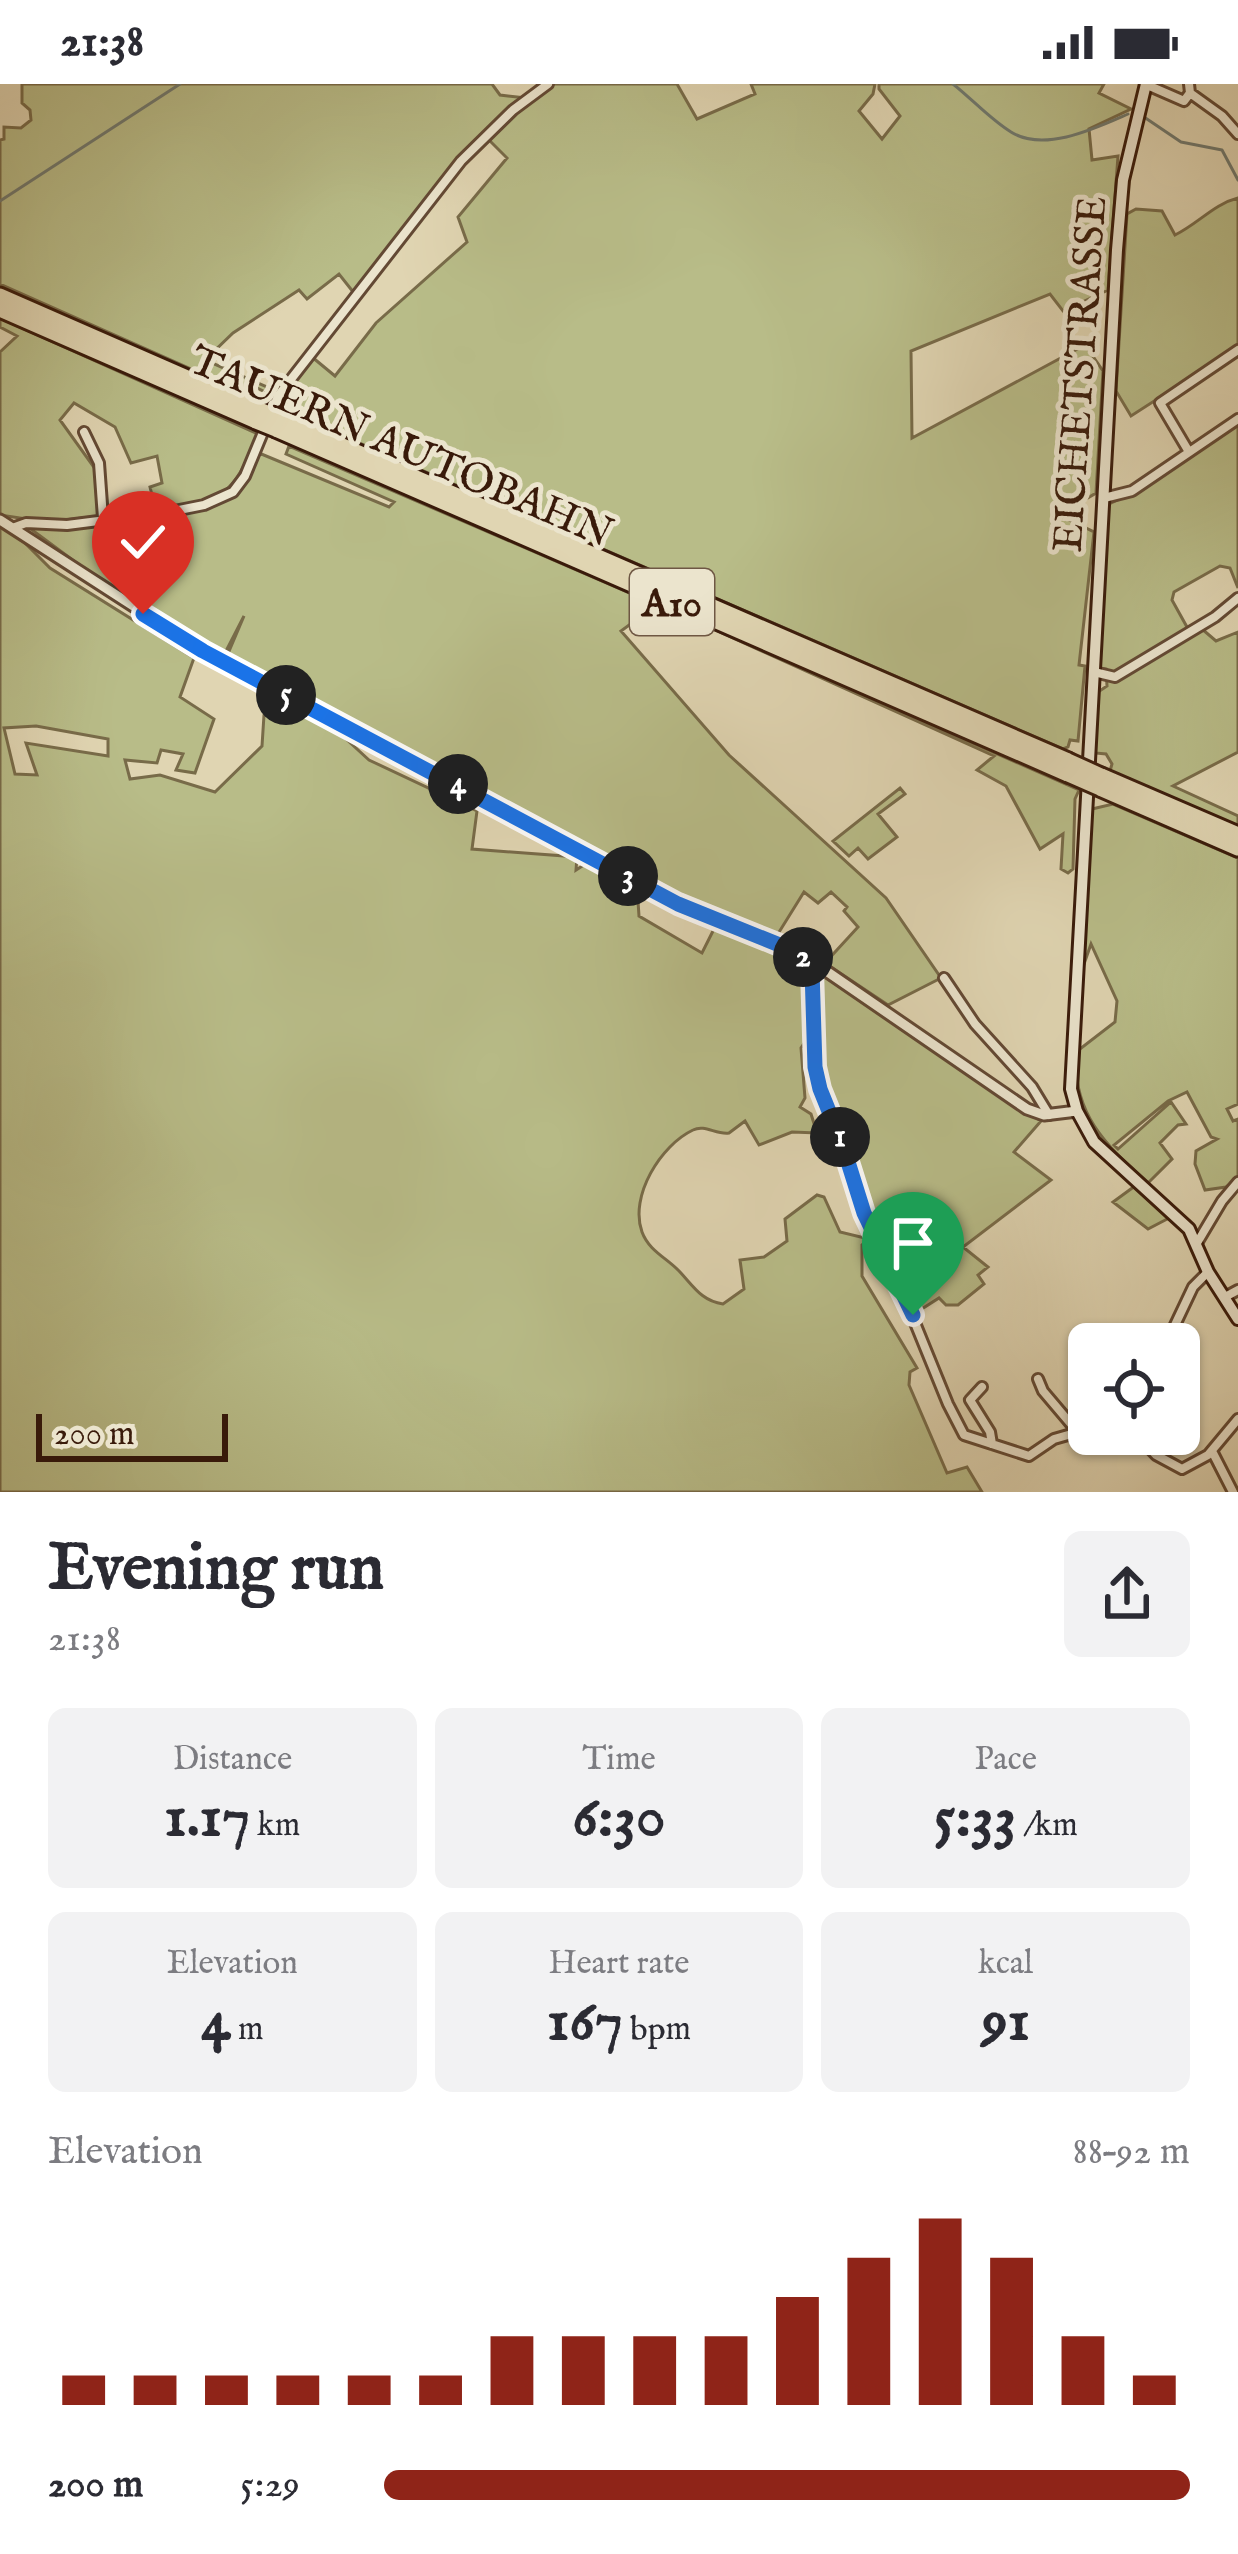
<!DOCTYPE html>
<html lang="en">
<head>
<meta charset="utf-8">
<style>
	:root { --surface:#fff; --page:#f2f2f3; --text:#2b2b33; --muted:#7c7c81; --accent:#8f2418 }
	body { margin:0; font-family:"IM FELL English",serif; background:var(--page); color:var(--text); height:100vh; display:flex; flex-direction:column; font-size:45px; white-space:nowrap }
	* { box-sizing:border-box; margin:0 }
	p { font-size:39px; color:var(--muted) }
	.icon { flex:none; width:66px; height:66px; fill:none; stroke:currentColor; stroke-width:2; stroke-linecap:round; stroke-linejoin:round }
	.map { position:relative; height:1408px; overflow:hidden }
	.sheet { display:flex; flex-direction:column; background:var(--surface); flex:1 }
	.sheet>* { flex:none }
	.tools { position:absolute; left:1068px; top:1239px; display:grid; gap:24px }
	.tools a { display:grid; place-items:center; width:132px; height:132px; border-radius:18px; background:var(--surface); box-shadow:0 3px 9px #0004; font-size:60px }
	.scale { position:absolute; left:36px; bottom:30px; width:192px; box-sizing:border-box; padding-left:12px; border:6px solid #391a0a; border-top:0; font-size:33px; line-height:42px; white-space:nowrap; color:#391a0a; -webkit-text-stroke:9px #ebe4cd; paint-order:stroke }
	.pin { position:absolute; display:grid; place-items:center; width:102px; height:102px; color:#fff; margin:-123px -51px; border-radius:50% 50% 50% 0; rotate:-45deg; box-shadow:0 0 12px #0007 }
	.pin .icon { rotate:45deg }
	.km { position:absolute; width:60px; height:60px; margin:-30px; border-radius:50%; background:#222; color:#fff; font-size:33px; line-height:60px; text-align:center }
	.round { display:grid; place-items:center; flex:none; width:126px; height:126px; border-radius:18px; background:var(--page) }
	.head { display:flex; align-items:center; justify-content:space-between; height:204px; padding:0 48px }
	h1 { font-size:66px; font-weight:800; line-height:90px }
	.stats { display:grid; grid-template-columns:repeat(3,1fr); gap:18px; height:204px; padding:12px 48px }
	.stats div { display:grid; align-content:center; border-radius:18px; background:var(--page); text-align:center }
	.stats b { font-size:60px; font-weight:800 }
	.stats small { font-size:33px; font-weight:400 }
	.stats p { font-size:33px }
	.chart { height:336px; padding:24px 48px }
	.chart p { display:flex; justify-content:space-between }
	.chart svg { width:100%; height:216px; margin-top:12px; stroke:var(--accent); stroke-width:6 }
	ul { padding:0 48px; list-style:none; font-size:39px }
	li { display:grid; grid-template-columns:192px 144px 1fr; align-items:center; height:90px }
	li i { height:30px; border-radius:15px; background:var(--accent) }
	.status { display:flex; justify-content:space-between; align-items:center; height:84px; padding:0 60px; background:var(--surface); direction:ltr }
	.status svg { height:33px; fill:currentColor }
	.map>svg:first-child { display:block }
</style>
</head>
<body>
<div class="status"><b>21:38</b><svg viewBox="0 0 49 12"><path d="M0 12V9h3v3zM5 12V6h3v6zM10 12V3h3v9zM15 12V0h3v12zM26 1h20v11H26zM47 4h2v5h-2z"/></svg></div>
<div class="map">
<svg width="1238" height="1408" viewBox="0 0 1238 1408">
	<rect width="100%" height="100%" fill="#e0d5b2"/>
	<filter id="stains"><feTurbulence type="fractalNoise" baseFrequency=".00167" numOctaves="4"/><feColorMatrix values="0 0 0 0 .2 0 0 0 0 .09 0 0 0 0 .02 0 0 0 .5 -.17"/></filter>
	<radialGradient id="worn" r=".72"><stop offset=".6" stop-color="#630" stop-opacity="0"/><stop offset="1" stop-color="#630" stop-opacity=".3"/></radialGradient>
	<!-- green -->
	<path fill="#b8bc88" stroke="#786b49" stroke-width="3" fill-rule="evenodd" d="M22,0h470l8,11 26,3 19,-14h132l20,35 58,-25 -4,-10h124l-2,10 -14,17 23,28 18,-23 -21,-27v-5h225l-5,9 32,16 -42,20 3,31 26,-4 -10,134 -45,21 -13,-17 -139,57 1,87 173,-93 18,26 -7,122 -37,22 35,17 -15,133 6,1 -7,75 -8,-1 -2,7 -5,2 -766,-333 2,-7 -42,-21 -5,8 -252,-112v-144l4,-1v-12l17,1 10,-8 -1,-10 -8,-7zM485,52l22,22 -49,59 9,25 -91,81 -41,53 -23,-19 -29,37 -78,-34 28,-27 66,-43 8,9 32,-25 15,19z
		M1238,114v149l-107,69 -15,-25 11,-177 9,-5 26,2 13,24c24,-12 39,-31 63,-37z
		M0,234l258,116c-26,65 -34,65 -102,77l-6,-24 12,-4 -5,-27 -26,7 -16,-36 -41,-24 -14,17 36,50 4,46 -54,6 -46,-7v-163l17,-16 -17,-9z
		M1238,338v166l-8,-20 -10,-2 -46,26 -2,8 15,27 15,2 14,12 22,-9v120l-65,34 65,30v11l-128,-56 2,-7 -6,-10 -11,-1 3,-61 9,-6 -1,-17 -9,-1 10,-163 21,-10z
		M289,362l364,157 -2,6 -30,22 108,124 157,143 55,80 -53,27 -63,-42 33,-36 -14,-16 3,-4 -16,-15 -13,11 -14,-11 -28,45 -81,-32 -344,-184 -19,5 37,34 108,51 -5,38 105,8 -1,13 17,-11 59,33 -14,9 1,15 63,37 14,-28 88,36 5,75 -8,12 4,50 -5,9 11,7 6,19 -25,-1 -33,13 -14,-24 -16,12c-13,2 -24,-9 -36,-3 -32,15 -64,66 -51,102 7,19 25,26 38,40 14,15 22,29 43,32l21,-15 -4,-29 24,-3 23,-16 -2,-22 32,-24 7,2 16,35 29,7 -7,6v31l55,92 -7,4 -1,13 38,88 20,-6 15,25h-982v-966l19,11 31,31 144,90 -14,39 34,22 -19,54 -19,-3 7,-16 -22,-4 -4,13 -32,-3 5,19 30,-4 55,17 47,-46 2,-31 7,-17 21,7 11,-7 -76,-42 17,-40 -20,39 -123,-74 -73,-54 35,1 149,-23c27,-10 36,-27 47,-52l130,54 5,-5 -108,-48zM36,642l72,13v17l-82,-13 11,32 -22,-1 -11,-46z
		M680,530l399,176 -4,9 -2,70 -5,4 -7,-4 2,-35 -23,15 -34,-63 -29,-16 17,-14z
		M900,704l5,6 -27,20 19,23 -29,22 -10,-11 -9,8 -16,-15z
		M1113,720l125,54v246l-11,5 6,12 5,-2v59l-12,9 -21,3 -10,-26 1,-13 21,-12 -6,-2 -24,-45 -19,9 -54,44 4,4 53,-47 15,22 -8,1 -18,18 12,16 -24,24c-43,-38 -76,-70 -72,-131l39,-30 2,-21 -26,-57 -8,23 9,-158z
		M823,889l218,148 -27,31 37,28 -88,67 25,20 -10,8 6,9 -26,21h-12l-7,-7 -22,14 -47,-95 -47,-133 -7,-95 1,-13z
		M1135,1102l36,31 -23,12 -35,-27z"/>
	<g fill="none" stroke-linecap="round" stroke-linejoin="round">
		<!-- stream -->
		<path stroke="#70796f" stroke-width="3" d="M953,0c19,15 38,36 58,48 33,21 85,-4 117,-18
			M1144,33l37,25 41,8 16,30
			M0,117l180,-117"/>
		<defs>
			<path id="minor" d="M1145,0l39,17 6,-8
				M1189,0l1,9 32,23 16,18
				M84,348l15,31 4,55
				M1189,368l-29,-49 78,-53
				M1104,414l28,-7 106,-72
				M15,443l11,-4 41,2 102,-13 35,-7 29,-13 12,-16 33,-80 183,-235 52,-51 35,-26
				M1094,588l21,5 100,-60 23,-19
				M816,880l-4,6 3,97 5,22 23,57 21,67 25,46 59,145 16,31 65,21 25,-17 35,-10
				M944,894l31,46 57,63 17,28
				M1197,1159l25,-42 16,-19
				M1225,1213l13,-7
				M1166,1260l27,-57 15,-15
				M1038,1295l5,12 33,39
				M982,1303l-12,13 20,32 2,12
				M1136,1350l20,21 26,14 26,-14 30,-36
				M1212,1367l21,41"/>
			<path id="tertiary" d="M0,436l203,131 475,252 109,45 29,16 211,145 17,6 33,-4"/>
			<path id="secondary" d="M1146,0l-23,96 -6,70 -46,839 6,22 17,31 95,87 19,43 30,47"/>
			<path id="motorway" d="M0,212l260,114
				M0,225l256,112
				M280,335l788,342
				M276,345l792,345
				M1101,692l137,59
				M1100,704l138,60"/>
		</defs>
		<!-- minor casing -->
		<use href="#minor" stroke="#634934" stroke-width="14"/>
		<!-- tertiary casing -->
		<use href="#tertiary" stroke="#634934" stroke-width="15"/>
		<!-- secondary casing -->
		<use href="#secondary" stroke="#391a0a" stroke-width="16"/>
		<!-- motorway casing -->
		<use href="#motorway" stroke="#391a0a" stroke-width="21"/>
		<!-- minor -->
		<use href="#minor" stroke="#ebe4cd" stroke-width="8"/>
		<!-- tertiary -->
		<use href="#tertiary" stroke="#ebe4cd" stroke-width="9"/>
		<!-- secondary -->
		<use href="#secondary" stroke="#ebe4cd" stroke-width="10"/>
		<!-- motorway -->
		<use href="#motorway" stroke="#e0d5b2" stroke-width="15"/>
		<defs>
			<path id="motorway-bridge" d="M260,326l20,9
				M256,337l20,8
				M1068,677l33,15
				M1068,690l32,14"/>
		</defs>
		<!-- motorway-bridge casing -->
		<use href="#motorway-bridge" stroke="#391a0a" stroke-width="21" stroke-linecap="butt"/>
		<!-- motorway-bridge -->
		<use href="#motorway-bridge" stroke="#e0d5b2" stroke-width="15"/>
	</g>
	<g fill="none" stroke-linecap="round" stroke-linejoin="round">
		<defs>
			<path id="route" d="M143,530l60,37 475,253 109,44 29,16 -4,6 3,97 5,22 23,57 21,67 49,102"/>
		</defs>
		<!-- route casing -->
		<use href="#route" stroke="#fff" stroke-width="24"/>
		<!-- route -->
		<use href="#route" stroke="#1a73e8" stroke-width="15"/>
	</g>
	<g text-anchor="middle" stroke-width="10" stroke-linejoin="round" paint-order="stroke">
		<!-- shield labels -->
		<rect fill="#ebe4cd" stroke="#6e5744" stroke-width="3" x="630" y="485" width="84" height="66" rx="9"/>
		<g font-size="39" font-weight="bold" fill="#391a0a">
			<text x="672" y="532">A10</text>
		</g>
		<!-- street labels -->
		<g font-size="42" fill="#391a0a" stroke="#ebe4cd">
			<text transform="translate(1078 290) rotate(-86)" y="15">EICHETSTRASSE</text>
			<text transform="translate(402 361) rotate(23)" y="15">TAUERN AUTOBAHN</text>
		</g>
	</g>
	<rect width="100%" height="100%" filter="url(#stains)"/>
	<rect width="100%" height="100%" fill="url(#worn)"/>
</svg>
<div class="tools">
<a><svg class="icon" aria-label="locate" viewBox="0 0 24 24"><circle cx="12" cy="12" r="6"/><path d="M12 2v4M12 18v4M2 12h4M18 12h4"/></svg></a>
</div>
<div class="scale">200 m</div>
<div class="pin" style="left:913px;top:1231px;background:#1e9e55"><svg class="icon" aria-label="arrive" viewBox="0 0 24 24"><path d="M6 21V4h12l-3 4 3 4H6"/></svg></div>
<div class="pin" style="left:143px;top:530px;background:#d93025"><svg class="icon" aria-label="check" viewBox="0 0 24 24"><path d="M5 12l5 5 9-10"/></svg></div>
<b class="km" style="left:840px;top:1053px">1</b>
<b class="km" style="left:803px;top:873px">2</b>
<b class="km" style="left:628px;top:792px">3</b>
<b class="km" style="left:458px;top:700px">4</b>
<b class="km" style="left:286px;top:611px">5</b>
</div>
<section class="sheet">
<div class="head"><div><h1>Evening run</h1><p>21:38</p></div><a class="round"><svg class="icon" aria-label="share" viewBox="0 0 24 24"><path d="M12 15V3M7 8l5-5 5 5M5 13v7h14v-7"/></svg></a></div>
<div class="stats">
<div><p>Distance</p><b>1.17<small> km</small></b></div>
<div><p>Time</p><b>6:30</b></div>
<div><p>Pace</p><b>5:33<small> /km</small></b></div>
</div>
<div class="stats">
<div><p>Elevation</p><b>4<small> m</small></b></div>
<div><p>Heart rate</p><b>167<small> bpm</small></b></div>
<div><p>kcal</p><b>91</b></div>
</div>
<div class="chart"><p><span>Elevation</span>88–92 m</p>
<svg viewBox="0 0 160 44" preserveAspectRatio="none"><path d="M5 44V38M15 44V38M25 44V38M35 44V38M45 44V38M55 44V38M65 44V30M75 44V30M85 44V30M95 44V30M105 44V22M115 44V14M125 44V6M135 44V14M145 44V30M155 44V38"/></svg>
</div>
<ul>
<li><b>200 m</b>5:29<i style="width:100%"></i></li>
</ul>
</section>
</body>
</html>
